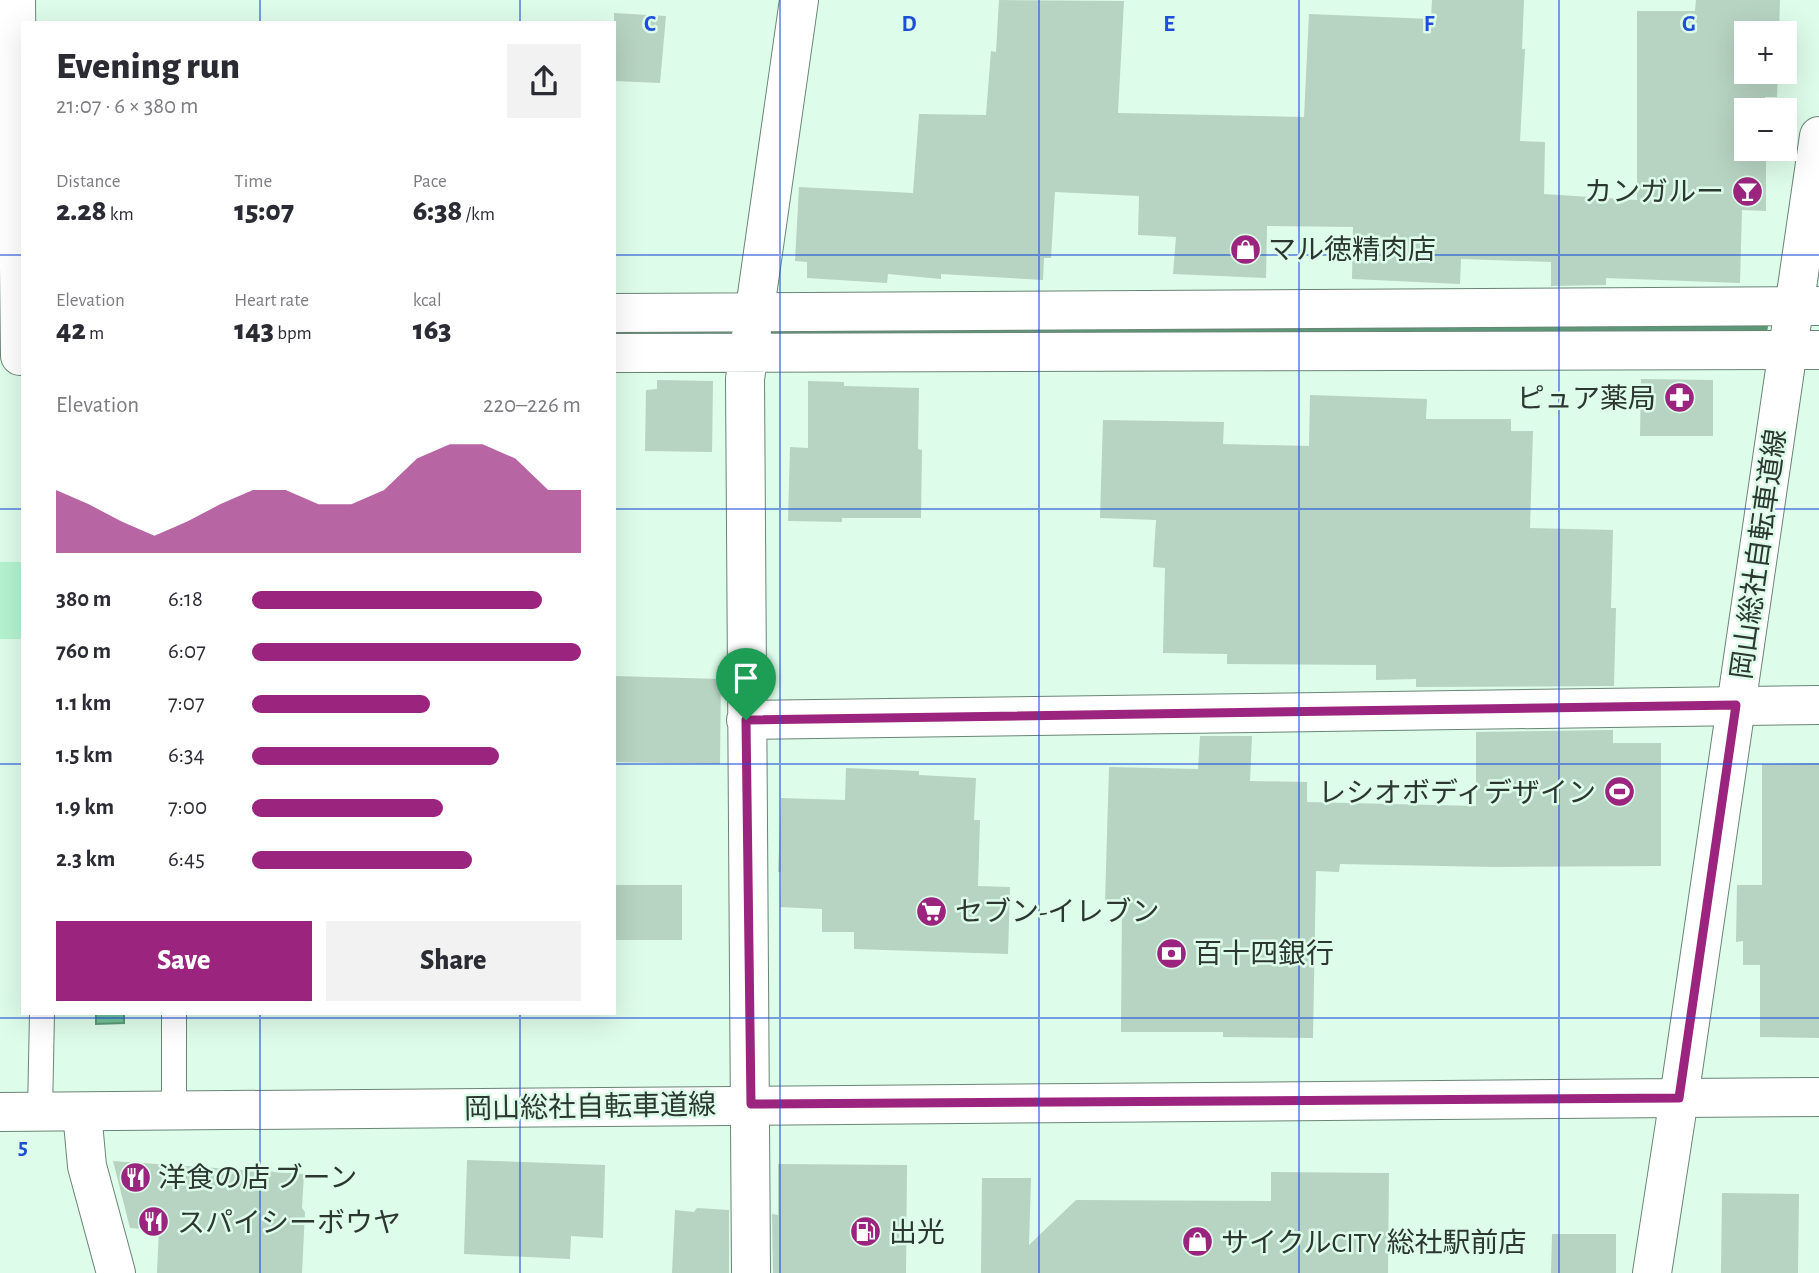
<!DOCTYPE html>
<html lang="en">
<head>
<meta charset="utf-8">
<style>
	:root { --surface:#fff; --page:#f2f2f3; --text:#2b2b33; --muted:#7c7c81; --accent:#9b247e }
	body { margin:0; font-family:"Alegreya Sans","Noto Sans JP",sans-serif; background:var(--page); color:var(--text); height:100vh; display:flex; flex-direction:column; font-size:26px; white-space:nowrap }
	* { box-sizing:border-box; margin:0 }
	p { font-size:23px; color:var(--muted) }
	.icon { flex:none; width:38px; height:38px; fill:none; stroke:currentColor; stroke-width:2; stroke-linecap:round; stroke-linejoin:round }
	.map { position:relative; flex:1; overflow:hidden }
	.details { position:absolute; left:21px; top:21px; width:595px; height:994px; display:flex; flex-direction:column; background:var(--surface); border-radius:0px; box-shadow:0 7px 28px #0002 }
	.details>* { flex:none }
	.buttons { position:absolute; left:1734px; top:21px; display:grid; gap:14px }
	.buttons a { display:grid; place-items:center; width:63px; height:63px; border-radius:0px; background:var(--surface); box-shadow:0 7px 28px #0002; font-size:35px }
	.pin { position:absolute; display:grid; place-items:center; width:60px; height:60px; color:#fff; margin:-72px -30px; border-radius:50% 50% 50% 0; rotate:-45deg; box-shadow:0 0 7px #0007 }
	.pin .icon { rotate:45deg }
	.round { display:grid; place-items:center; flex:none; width:74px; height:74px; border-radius:0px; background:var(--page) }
	.headline { display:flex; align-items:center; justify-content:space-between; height:119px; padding:0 35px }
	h1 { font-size:38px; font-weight:800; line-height:52px }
	.stats { display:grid; grid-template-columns:repeat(3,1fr); gap:10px; height:119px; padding:7px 35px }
	.stats div { display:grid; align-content:center }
	.stats b { font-size:30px; font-weight:800 }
	.stats small { font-size:19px; font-weight:400 }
	.stats p { font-size:19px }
	.chart { height:196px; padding:14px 35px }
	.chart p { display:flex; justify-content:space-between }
	.chart svg { width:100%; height:126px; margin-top:7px; fill:var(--accent); opacity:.7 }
	.cta { display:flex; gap:14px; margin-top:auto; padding:14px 35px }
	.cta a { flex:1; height:80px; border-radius:0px; background:var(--accent); color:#fff; font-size:28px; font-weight:800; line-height:80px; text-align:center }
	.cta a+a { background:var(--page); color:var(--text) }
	ul { padding:0 35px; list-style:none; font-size:23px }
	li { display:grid; grid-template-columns:112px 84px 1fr; align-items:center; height:52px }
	li i { height:18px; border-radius:9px; background:var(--accent) }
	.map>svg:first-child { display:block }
</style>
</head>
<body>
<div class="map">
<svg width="1819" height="1273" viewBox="0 0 1819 1273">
	<rect width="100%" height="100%" fill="#defcea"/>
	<!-- green -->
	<path fill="#b4f3d0" d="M0,562h23v77h-23z"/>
	<!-- water -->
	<path fill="#70c197" stroke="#5c9878" stroke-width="2" d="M96,1013h28v10l-28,1z"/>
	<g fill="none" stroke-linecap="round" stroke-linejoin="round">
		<!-- stream -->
		<path stroke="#5c9878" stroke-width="14" d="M775,331l986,-4
			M614,333l111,-1"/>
	</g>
	<!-- building -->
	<path fill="#b7d3c2" d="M999,0l125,1 -6,112 186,4 5,-103 122,5 1,-19h92l-2,49h3l-5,92 25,1 -1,52 93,6v-189h58l1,-11h84l-1,33h-33v39h32l-1,25h-12v13h-19v39h20v62l-24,-1 -2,73 -134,-5v7l-55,1v-24l-90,-3 -1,25 -108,-5 1,-52 -86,-1 -1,52 -93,-4 3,-37 -38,-2 1,-39 -84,-4 -4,66h-7l-1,22 -102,-6v5l-53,-5 -1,9 -80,-5v-16l-12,-1 4,-74 114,6 6,-79 67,1 5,-64 5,1z
		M614,13l52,3 -6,67 -46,-2z
		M1641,379l72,1v56h-73z
		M657,380l56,1 -1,71 -67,-1 1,-61 11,-1z
		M808,381l36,1v4l75,2 -1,61 4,1 -1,68h-79v4l-54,-1 2,-74 18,1z
		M1310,395l117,4 -1,20h85v12h22l-3,97 83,2 -2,78h5l-2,78 -198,1v-8l-40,1v-15l-149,-1v-10l-64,-1 2,-85 -12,-1 3,-47 -56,-2 3,-98 121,2 -1,22 86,2z
		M614,676l107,3 -1,85 -106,-2z
		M1613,730v13h48v123l-167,1 -154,-3 -1,8 -23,-1 -3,167 -90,-1v-5h-102l1,-130 -17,-1 4,-134 89,2 2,-33h52l-2,45 57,1v20l169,4v-74z
		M1819,763v275l-59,-1v-72h-17v-24l-7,1 1,-57h25v-121z
		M846,768l73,3v4l57,3 -2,42h6l-2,66 32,1 -2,67 -154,-5v-17h-32v-23l-42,-2 1,-35h-3l3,-74 64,2z
		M614,885h68v55h-68z
		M467,1160l138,5 -2,73 -32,-2 -1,23 -106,-5z
		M113,1161l191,13 -2,34 3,4 -3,61h-145l2,-43 -29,-2z
		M778,1164l129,1 -1,108h-133l-1,-59 6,1z
		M1271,1172l118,1 -1,100h-407l1,-95h49l-2,67 47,-45 195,1z
		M1722,1193l77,1 -1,79h-77z
		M697,1208l32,2v63h-57l3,-63 19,2z
		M1552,1234h64v39h-65z"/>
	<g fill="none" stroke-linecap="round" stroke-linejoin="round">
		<defs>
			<path id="service" d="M174,1111v-98
				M40,1112l2,-99"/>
			<path id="minor" d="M16,0l4,356
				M614,313l1205,-7
				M614,353l1205,-3
				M746,720l1073,-15
				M82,1112l5,54 29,107
				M751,1273l-6,-894 54,-379
				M1652,1273l27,-175"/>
			<path id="tertiary" d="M1679,1098l140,-1"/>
			<path id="secondary" d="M0,1112l1679,-14 140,-962"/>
		</defs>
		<!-- service casing -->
		<use href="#service" stroke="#6a8576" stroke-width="26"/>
		<!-- minor casing -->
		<use href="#minor" stroke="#6a8576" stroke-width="40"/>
		<!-- tertiary casing -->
		<use href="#tertiary" stroke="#6a8576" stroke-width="40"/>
		<!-- secondary casing -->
		<use href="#secondary" stroke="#6a8576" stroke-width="40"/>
		<!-- service -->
		<use href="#service" stroke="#fff" stroke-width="24"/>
		<!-- minor -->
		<use href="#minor" stroke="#fff" stroke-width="38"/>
		<!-- tertiary -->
		<use href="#tertiary" stroke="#fff" stroke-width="38"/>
		<!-- secondary -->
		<use href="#secondary" stroke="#fff" stroke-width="38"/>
	</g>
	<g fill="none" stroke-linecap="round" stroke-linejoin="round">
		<defs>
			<path id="route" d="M1736,705l-57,393 -928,6 -5,-384z"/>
		</defs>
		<!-- route casing -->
		<use href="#route" stroke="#fff" stroke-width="14"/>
		<!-- route -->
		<use href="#route" stroke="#9b247e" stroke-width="9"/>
	</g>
	<!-- grid -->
	<path fill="none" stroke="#1d4ed8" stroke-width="2" stroke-opacity="0.55" d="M260,0v23M520,0v23M780,0v1273M1039,0v1273M1299,0v1273M1559,0v1273M0,255h23M614,255h1205M0,509h23M614,509h1205M0,764h23M614,764h1205M260,1013v260M520,1013v260M0,1018h1819"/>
	<!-- icons -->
	<defs>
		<symbol id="bar-disc" viewBox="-11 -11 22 22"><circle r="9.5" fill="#9b247e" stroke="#defcea"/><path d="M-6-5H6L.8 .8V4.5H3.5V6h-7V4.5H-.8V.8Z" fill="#fff"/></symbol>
		<symbol id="shop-disc" viewBox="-11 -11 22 22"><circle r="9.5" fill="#9b247e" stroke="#defcea"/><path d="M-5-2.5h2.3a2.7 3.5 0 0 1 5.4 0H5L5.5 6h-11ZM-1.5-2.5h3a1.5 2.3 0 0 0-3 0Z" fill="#fff"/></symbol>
		<symbol id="pharmacy-disc" viewBox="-11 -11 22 22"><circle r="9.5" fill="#9b247e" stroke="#defcea"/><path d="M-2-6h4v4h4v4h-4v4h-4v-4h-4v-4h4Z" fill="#fff"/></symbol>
		<symbol id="stadium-disc" viewBox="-11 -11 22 22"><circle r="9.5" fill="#9b247e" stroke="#defcea"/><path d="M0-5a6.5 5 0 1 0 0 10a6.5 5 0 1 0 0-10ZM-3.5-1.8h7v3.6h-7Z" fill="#fff"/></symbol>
		<symbol id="supermarket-disc" viewBox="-11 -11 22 22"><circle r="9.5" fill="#9b247e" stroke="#defcea"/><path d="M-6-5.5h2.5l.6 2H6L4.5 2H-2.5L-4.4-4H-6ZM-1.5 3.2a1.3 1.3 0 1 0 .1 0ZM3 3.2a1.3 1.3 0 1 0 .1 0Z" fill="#fff"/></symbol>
		<symbol id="bank-disc" viewBox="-11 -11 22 22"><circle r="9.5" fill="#9b247e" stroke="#defcea"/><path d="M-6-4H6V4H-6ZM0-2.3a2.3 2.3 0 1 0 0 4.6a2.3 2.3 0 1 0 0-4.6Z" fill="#fff"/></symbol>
		<symbol id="restaurant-disc" viewBox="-11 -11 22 22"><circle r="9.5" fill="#9b247e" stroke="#defcea"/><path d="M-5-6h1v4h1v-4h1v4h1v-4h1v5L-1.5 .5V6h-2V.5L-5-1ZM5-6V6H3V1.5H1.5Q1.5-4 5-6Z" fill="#fff"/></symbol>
		<symbol id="fuel-disc" viewBox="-11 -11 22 22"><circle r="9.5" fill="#9b247e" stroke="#defcea"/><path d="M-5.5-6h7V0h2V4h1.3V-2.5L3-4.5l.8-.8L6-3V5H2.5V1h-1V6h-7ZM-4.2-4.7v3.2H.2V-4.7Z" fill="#fff"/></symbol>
	</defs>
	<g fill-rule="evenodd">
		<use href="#bar-disc" x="1730" y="174" width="35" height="35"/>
		<use href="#shop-disc" x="1228" y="232" width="35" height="35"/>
		<use href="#pharmacy-disc" x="1662" y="380" width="35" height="35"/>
		<use href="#stadium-disc" x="1602" y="774" width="35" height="35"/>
		<use href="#supermarket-disc" x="914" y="894" width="35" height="35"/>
		<use href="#bank-disc" x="1154" y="936" width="35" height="35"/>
		<use href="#restaurant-disc" x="118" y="1160" width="35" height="35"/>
		<use href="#restaurant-disc" x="136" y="1204" width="35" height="35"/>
		<use href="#fuel-disc" x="848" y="1214" width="35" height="35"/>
		<use href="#shop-disc" x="1180" y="1224" width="35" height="35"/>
	</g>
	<g text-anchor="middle" stroke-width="5" stroke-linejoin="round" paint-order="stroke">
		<!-- poi labels -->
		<g font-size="28" fill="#2c3731" stroke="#defcea" text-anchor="start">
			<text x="1724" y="201" text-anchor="end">カンガルー</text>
			<text x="1268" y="259">マル徳精肉店</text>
			<text x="1656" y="408" text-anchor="end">ピュア薬局</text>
			<text x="1596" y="802" text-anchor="end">レシオボディデザイン</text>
			<text x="955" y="921">セブン-イレブン</text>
			<text x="1194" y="963">百十四銀行</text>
			<text x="158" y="1187">洋食の店 ブーン</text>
			<text x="177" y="1232">スパイシーボウヤ</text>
			<text x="889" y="1242">出光</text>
			<text x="1221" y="1252">サイクルCITY 総社駅前店</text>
		</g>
		<!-- street labels -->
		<g font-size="28" fill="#2c3731" stroke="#defcea">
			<text transform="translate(1758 554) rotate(-82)" y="10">岡山総社自転車道線</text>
			<text transform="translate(590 1106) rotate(-1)" y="10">岡山総社自転車道線</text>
		</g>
	</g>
	<g font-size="23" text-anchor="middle" font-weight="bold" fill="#1d4ed8" stroke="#defcea" stroke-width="5" stroke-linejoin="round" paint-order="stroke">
		<text x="650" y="31">C</text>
		<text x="909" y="31">D</text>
		<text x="1169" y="31">E</text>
		<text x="1429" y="31">F</text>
		<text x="1689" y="31">G</text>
		<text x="23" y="1154">5</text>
	</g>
</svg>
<div class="buttons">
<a>+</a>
<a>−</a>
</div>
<div class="pin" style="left:746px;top:720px;background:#1e9e55"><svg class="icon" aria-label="arrive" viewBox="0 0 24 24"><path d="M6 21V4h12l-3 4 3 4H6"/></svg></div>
<section class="details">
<div class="headline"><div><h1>Evening run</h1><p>21:07 · 6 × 380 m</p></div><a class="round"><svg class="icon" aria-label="share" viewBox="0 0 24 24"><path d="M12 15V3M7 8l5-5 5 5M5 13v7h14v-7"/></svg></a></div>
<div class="stats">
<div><p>Distance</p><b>2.28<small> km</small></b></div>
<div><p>Time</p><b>15:07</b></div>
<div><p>Pace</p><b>6:38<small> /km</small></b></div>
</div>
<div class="stats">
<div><p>Elevation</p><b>42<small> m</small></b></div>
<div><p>Heart rate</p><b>143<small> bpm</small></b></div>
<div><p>kcal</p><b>163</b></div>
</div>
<div class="chart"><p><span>Elevation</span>220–226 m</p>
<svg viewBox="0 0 160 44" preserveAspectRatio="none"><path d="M0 44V22L10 27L20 33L30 38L40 33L50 27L60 22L70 22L80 27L90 27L100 22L110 11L120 6L130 6L140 11L150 22L160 22V44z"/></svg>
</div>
<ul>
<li><b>380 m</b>6:18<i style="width:88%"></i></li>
<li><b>760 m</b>6:07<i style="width:100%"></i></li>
<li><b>1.1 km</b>7:07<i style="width:54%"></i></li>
<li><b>1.5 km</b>6:34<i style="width:75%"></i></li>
<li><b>1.9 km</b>7:00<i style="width:58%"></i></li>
<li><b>2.3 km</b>6:45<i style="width:67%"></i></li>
</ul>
<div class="cta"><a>Save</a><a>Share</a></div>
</section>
</div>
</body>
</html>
